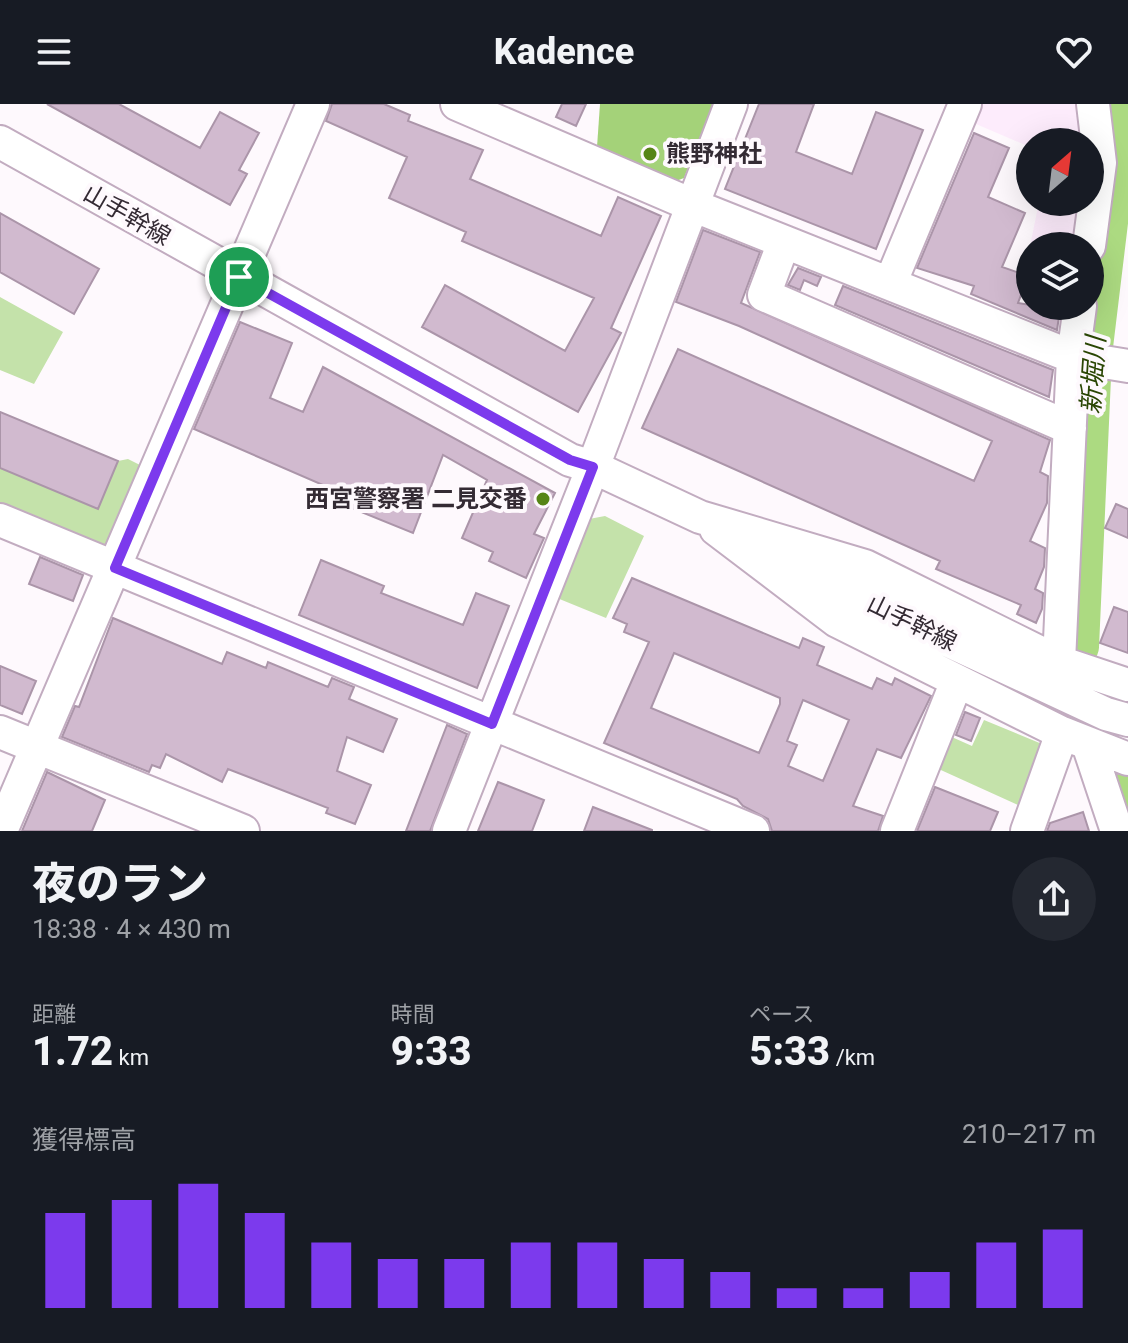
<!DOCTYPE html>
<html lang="ja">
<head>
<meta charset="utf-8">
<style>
	:root { --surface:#171b24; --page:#242831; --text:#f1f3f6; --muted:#9ea1a6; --accent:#7c3aed }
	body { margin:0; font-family:Roboto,"Noto Sans JP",sans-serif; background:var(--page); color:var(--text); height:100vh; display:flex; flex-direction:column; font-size:30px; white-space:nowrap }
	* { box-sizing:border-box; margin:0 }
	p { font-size:26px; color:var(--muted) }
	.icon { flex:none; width:44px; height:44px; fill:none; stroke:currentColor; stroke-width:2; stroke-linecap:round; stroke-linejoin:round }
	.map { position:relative; height:727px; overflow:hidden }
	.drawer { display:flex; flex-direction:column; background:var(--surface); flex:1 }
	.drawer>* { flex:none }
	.needle { width:52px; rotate:28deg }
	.buttons { position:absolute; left:1016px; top:24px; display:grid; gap:16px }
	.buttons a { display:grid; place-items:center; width:88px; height:88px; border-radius:50%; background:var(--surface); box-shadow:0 8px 32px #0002; font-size:40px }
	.pin { position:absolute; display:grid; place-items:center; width:68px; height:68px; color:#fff; margin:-34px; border:4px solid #fff; border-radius:50%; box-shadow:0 2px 8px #0007 }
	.round { display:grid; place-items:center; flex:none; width:84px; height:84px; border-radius:42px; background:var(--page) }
	.headline { display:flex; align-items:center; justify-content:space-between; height:136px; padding:0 32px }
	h1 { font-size:44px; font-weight:800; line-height:60px }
	.stats { display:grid; grid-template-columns:repeat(3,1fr); gap:12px; height:136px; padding:8px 32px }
	.stats div { display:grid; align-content:center }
	.stats b { font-size:40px; font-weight:800 }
	.stats small { font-size:22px; font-weight:400 }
	.stats p { font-size:22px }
	.chart { height:224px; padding:16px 32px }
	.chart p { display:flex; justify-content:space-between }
	.chart svg { width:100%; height:144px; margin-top:8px; stroke:var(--accent); stroke-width:6 }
	header { display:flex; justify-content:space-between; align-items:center; height:104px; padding:0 32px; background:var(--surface); font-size:36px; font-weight:800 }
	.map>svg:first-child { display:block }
</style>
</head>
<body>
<header><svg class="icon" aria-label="menu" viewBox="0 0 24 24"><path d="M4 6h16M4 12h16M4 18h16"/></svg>Kadence<svg class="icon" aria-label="heart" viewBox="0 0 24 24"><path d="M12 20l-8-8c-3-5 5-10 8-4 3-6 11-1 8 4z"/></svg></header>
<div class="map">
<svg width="1128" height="727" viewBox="0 0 1128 727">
	<rect width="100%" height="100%" fill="#fef9fd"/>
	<!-- built -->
	<path fill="#fdecfc" d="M973,0h112l4,38h-59v5l-61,-26z
		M1039,98h46l-6,44h-49z"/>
	<!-- green -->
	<path fill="#c4e2aa" d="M0,193l63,35 -29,52 -34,-14z
		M128,355l18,9 -35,79 -10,4 -101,-41v-42l98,41 20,-48z
		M605,412l39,20 -38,82 -49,-20 32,-79z
		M984,616l58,24 -15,65 -95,-43 13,-32 27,12z"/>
	<!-- forest -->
	<path fill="#a4d279" d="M600,0h113l-29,74 -8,3 -79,-34z"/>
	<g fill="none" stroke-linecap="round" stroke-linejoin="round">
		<!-- river -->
		<path stroke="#acda81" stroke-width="38" d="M1080,543l13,-292 21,-174 -4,-77
			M1117,674l11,32"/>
	</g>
	<!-- building -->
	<path fill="#d1bacf" stroke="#ab95a9" stroke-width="2" fill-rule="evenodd" d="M47,0h72l81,44 20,-36 39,21 -20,37 8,4 -17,31z
		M332,0h52l26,11 -2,6 75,29 -13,29 131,57 17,-39 43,19 -50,112 10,5 -43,79 -156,-85 23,-42 120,66 29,-53 -132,-57 4,-9 -77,-34 18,-41 -81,-36z
		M562,0h24l-10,22 -20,-9z
		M759,0h55l-18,48 56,22 24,-62 47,18 -47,119 -151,-60z
		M974,29l35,15 -21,49 37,16 -23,54 26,9 -10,27 42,7 -3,20 -86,-36 3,-8 -57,-18z
		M0,109l99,56 -25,45 -74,-42z
		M703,126l57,22 -19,51 309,137 -10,32 8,4 -1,27 -17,38 15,7 -1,19 -9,22 8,4 -1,16 -6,14 -19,-9 4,-9 -85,-36 4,-8 -298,-133 36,-79 296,132 18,-40 -253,-115 -63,-24z
		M798,164l23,9 -4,9 -13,-6 -4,10 -12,-5z
		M843,182l210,84 -4,27 -214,-92z
		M240,218l52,21 -22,55 33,14 20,-45 232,126 -21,41 10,4 -18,40 -37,-17 4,-9 -31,-14 25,-58 -44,-25 -30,78 -64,-26 4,-9 -159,-69z
		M0,308l118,49 -20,48 -98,-41z
		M1116,400l12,5v29l-23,-10z
		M40,453l43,18 -10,26 -44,-17z
		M321,456l63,26 -3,7 82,32 13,-32 33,13 -32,82 -178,-73z
		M632,474l167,70 4,-10 21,9 -7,18 55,24 5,-11 15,7 3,-7 36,18 -30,62 -24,-9 -24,57 30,10 -5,15h-106l-4,-12 -25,-13 -6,-7 -133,-56 45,-101 -25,-10 3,-8 -14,-6zM674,549l106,45v6l-21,49 -108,-45zM803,596l46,20 -26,61 -35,-15 9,-21 -10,-4z
		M1114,503l14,5v41l-28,-10z
		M113,514l109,46 5,-12 39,16 2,-6 60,25 4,-9 22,9 -5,12 48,20 -14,33 -36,-15 -10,34 34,14 -16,39 -29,-11 2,-5 -100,-39 -6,13 -56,-28 -6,14 -8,-3 -3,7 -87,-35 13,-31 4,1z
		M0,562l36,15 -14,33 -22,-9z
		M965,608l15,6 -9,23 -15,-6z
		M447,621l20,9 -37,97h-24z
		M47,668l58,28 -13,31h-70z
		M498,678l46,18 -12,31h-54z
		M935,683l63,25 -8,19h-73z
		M593,703l59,23v1h-68z
		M1083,708l6,19h-42l3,-8z"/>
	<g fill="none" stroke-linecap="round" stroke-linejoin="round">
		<defs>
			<path id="minor" d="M457,0l235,101 381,152 55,9
				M0,38l570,318 23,7 107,50 165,49 194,96 69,23
				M784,138l-20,53 306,133
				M1089,142l11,-83 -7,-59
				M890,180l75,-180
				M0,416l753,311
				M716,425l121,92 225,112 66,26
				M775,450l146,74 185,86 22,6
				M1059,558l14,-305 7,-51
				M0,628l243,99
				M1088,640l29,87
				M1,727l312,-727
				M449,727l144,-364 138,-363
				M897,727l60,-150
				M1027,727l35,-98"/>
		</defs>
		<!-- minor casing -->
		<use href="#minor" stroke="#c2acc0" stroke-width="36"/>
		<!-- minor -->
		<use href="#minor" stroke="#fff" stroke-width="32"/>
	</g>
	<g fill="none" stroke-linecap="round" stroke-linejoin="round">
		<defs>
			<path id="route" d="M239,173l331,183 23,7 -101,257 -377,-156z"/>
		</defs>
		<!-- route casing -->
		<use href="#route" stroke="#fff" stroke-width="16"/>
		<!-- route -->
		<use href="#route" stroke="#7c3aed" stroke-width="10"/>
	</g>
	<!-- markers -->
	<g fill="#568516" stroke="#fef9fd" stroke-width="3">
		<circle cx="650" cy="50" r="8"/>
		<circle cx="543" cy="395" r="8"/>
	</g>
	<g text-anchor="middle" stroke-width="8" stroke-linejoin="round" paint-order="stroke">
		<!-- poi labels -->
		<g font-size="24" font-weight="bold" fill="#342b34" stroke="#fef9fd" text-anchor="start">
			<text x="666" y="58">熊野神社</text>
			<text x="527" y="403" text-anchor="end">西宮警察署 二見交番</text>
		</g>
		<!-- street labels -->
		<g font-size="24" fill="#342b34" stroke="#fef9fd">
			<text transform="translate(127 111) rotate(30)" y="8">山手幹線</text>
			<text transform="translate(912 519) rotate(26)" y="8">山手幹線</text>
		</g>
		<!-- water labels -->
		<g font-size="26" font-style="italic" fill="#2a4604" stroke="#fef9fd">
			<text transform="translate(1093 271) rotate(-86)" y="9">新堀川</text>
		</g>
	</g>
</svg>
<div class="buttons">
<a><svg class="needle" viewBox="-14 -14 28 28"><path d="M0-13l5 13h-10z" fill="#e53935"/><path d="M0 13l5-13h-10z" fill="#9ea1a6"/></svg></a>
<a><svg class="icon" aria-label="layers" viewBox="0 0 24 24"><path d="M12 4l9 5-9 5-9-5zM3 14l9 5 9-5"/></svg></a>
</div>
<div class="pin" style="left:239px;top:173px;background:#1e9e55"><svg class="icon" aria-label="arrive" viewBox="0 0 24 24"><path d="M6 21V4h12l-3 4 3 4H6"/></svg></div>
</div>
<section class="drawer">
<div class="headline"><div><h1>夜のラン</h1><p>18:38 · 4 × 430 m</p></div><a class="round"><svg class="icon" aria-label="share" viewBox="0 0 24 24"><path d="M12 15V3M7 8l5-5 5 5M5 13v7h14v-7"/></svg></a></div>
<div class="stats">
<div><p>距離</p><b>1.72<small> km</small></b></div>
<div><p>時間</p><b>9:33</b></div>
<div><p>ペース</p><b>5:33<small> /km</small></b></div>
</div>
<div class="chart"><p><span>獲得標高</span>210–217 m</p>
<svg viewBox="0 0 160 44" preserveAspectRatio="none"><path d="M5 44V15M15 44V11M25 44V6M35 44V15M45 44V24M55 44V29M65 44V29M75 44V24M85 44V24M95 44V29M105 44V33M115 44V38M125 44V38M135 44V33M145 44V24M155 44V20"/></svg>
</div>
</section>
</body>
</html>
